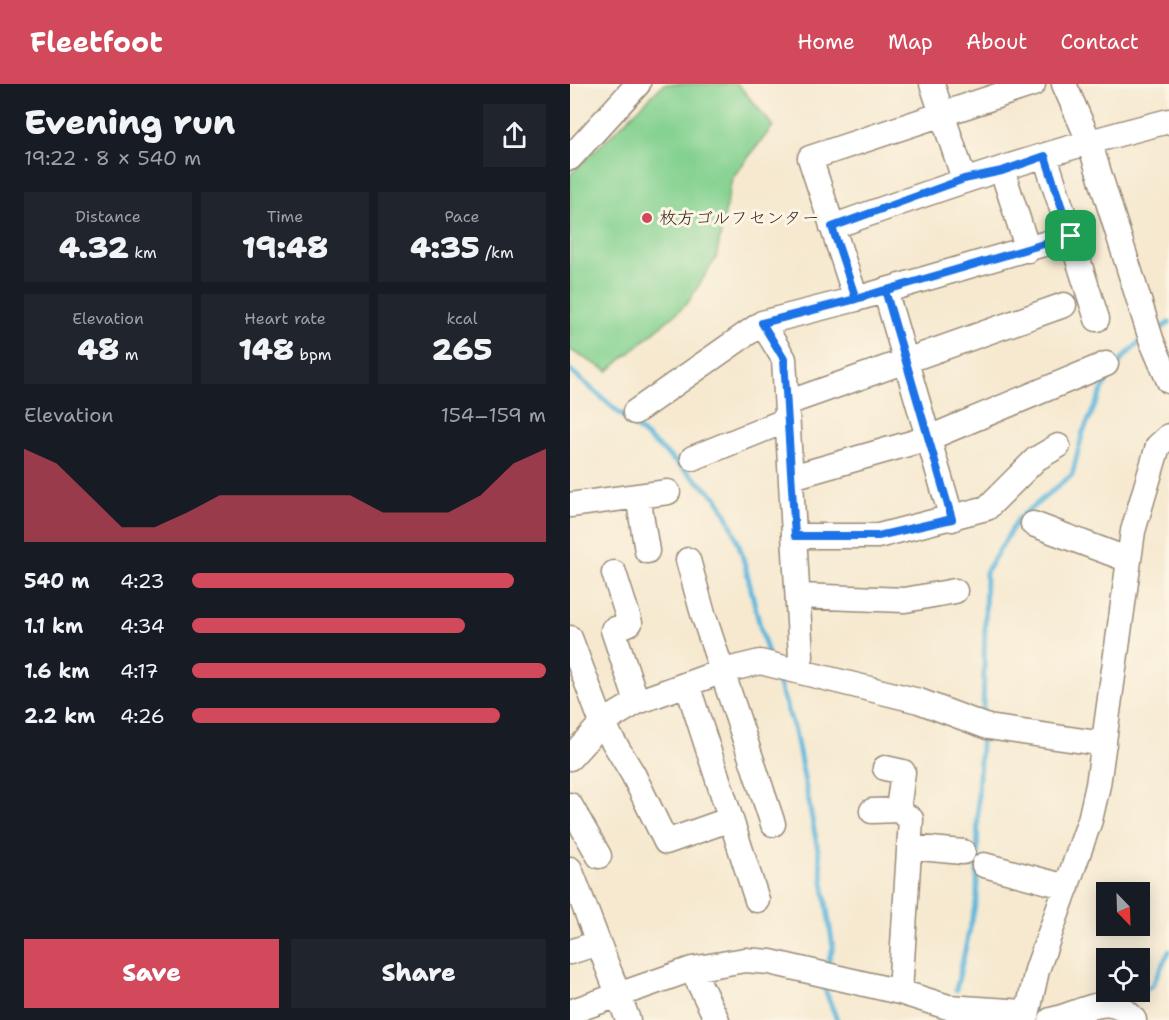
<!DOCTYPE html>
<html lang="en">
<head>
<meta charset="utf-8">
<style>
	:root { --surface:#171b24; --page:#20242c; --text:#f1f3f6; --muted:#9ea1a6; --accent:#d1495b }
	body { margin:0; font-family:"Shantell Sans","Klee One",sans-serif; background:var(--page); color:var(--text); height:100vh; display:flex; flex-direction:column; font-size:22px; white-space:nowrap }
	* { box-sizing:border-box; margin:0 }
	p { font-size:20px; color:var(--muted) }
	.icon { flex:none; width:33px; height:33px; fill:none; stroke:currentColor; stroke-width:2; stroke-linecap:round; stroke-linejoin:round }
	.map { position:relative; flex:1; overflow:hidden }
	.panel { display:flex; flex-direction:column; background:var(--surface); width:570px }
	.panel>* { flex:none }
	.needle { width:39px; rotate:157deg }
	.tools { position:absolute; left:526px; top:798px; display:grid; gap:12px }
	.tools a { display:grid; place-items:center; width:54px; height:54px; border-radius:0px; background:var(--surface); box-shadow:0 3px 15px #0003; font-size:30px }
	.pin { position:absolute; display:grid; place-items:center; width:51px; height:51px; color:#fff; margin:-26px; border-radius:12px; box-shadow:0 3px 9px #0006 }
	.round { display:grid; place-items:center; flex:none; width:63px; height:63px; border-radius:0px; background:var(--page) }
	.headline { display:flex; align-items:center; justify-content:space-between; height:102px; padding:0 24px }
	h1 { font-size:33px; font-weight:800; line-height:45px }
	.metrics { display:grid; grid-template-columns:repeat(3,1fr); gap:9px; height:102px; padding:6px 24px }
	.metrics div { display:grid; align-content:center; border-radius:0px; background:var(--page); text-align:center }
	.metrics b { font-size:30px; font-weight:800 }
	.metrics small { font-size:16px; font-weight:400 }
	.metrics p { font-size:16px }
	.chart { height:168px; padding:12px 24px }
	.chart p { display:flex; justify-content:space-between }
	.chart svg { width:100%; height:108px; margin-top:6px; fill:var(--accent); opacity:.7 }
	.cta { display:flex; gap:12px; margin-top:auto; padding:12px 24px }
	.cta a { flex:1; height:69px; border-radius:0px; background:var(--accent); color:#fff; font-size:24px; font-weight:800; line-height:69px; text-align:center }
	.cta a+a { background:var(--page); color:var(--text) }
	ul { padding:0 24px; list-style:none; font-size:20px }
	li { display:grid; grid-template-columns:96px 72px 1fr; align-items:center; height:45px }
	li i { height:15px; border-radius:8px; background:var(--accent) }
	header { display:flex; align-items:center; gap:36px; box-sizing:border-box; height:84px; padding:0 30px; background:var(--accent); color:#fff }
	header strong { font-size:28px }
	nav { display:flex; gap:33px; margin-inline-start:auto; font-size:21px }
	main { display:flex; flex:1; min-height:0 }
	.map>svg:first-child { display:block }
</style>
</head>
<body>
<header>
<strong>Fleetfoot</strong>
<nav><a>Home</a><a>Map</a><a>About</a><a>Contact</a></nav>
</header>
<main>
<section class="panel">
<div class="headline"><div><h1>Evening run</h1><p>19:22 · 8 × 540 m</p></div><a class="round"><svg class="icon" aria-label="share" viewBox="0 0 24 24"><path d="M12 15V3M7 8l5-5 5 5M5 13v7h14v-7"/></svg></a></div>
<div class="metrics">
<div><p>Distance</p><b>4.32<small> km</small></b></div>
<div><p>Time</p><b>19:48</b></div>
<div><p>Pace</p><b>4:35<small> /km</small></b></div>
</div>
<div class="metrics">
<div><p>Elevation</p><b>48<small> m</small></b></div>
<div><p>Heart rate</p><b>148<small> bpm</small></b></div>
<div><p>kcal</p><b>265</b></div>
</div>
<div class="chart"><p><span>Elevation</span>154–159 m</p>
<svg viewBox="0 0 160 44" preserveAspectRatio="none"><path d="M0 44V6L10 12L20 25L30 38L40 38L50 32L60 25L70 25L80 25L90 25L100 25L110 32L120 32L130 32L140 25L150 12L160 6V44z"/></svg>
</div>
<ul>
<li><b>540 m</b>4:23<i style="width:91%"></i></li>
<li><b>1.1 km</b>4:34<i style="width:77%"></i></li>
<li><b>1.6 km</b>4:17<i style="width:100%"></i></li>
<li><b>2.2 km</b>4:26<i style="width:87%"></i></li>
</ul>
<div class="cta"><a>Save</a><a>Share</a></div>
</section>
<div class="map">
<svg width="599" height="936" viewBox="0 0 599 936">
	<rect width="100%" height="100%" fill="#fcf5e5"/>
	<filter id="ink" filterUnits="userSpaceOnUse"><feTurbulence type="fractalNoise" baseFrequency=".0167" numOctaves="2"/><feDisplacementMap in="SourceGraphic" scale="12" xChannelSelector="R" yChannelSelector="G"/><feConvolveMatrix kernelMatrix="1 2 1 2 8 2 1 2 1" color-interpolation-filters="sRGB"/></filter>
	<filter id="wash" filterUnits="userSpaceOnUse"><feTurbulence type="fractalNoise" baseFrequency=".008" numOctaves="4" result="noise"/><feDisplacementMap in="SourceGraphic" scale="24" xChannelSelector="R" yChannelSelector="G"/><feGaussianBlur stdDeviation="1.35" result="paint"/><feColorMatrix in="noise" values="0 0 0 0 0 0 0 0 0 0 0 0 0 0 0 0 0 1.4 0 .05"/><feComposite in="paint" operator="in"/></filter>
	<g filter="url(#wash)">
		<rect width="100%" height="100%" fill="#f6e9d0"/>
		<!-- green -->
		<path fill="#83d190" stroke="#5f7e57" stroke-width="1.5" d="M94,0h74l35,42 -41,52 -16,80 -29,46 -79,67 -38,-21v-175z"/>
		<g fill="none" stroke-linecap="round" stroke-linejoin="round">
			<!-- stream -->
			<path stroke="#5eb7db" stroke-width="5" d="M587,247l12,-8
				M0,286l146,127c32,47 34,106 53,159
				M205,589l20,58 24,124 14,93 -7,20
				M413,634l3,-146 32,-53 54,-44 11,-43 22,-48 18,-26 20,-19
				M252,898l15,38
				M386,906l21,-93 1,-106 4,-61
				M550,915l32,-13 17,-35"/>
		</g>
	</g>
	<g filter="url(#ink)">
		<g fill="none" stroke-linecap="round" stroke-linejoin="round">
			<defs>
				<path id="minor" d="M362,0l32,95
					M494,0l25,57 63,201 17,39
					M475,72l52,163
					M0,74l68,-74
					M432,86l26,80
					M262,143c111,-40 223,-78 337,-106
					M315,206l67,229
					M286,215l-46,-141 223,-74
					M192,239l22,36 17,298 -4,14
					M217,319l277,-98
					M65,328l127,-89 94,-24 215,-63
					M123,374l94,-38
					M222,393l137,-39 177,-74
					M68,412l9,55
					M0,421l98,-13
					M463,440l96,36
					M225,452h83l109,-28 49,-49 22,-13
					M118,476l15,54 70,210
					M44,489l16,50 -17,7 24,72
					M228,512l107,4 50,-9
					M0,554l32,85 31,51 33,68 65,-23
					M117,600l70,216
					M0,674l32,-35 35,-21 86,-31 37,-9 159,39 69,26 116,17
					M315,684l18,4 -5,38 13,9 -11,173
					M0,721l29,51
					M302,727l26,-1
					M339,763l54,5
					M414,781l83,22
					M0,785l58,151
					M0,868l28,-9
					M122,885l25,51
					M0,928l122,-43 53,-9 25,2 130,30 48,15 78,5
					M456,936l11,-50 53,-150 8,-35 35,-254 25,-85 11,-10
					M481,936c32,-7 60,-31 83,0"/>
			</defs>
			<!-- minor casing -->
			<use href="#minor" stroke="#988a77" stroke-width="27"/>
			<!-- minor -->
			<use href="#minor" stroke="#fff" stroke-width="24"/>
		</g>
	</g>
	<g fill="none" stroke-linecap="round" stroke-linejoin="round" filter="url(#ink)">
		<defs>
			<path id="route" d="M501,152l-215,63 -94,24 22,36 11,177h83l74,-17 -67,-229 -29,9 -24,-72 132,-48 38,-8 43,-15 26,80"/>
		</defs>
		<!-- route casing -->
		<use href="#route" stroke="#fff" stroke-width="12"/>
		<!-- route -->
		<use href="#route" stroke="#1a73e8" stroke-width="8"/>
	</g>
	<!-- markers -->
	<circle fill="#d1495b" stroke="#fcf5e5" stroke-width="2" cx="77" cy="134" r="6"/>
	<g text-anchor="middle" stroke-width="6" stroke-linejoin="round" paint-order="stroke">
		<!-- poi labels -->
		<g font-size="18" fill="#3b2a1e" stroke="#fcf5e5" text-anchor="start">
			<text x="89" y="140">枚方ゴルフセンター</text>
		</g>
	</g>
</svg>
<div class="tools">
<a><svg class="needle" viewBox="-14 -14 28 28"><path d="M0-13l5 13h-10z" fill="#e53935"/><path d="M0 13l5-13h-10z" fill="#9ea1a6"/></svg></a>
<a><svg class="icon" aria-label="locate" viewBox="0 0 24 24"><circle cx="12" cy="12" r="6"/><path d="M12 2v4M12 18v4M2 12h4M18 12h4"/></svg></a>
</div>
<div class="pin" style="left:501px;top:152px;background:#1e9e55"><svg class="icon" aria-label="arrive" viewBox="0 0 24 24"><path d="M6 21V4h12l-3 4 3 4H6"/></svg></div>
</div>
</main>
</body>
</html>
